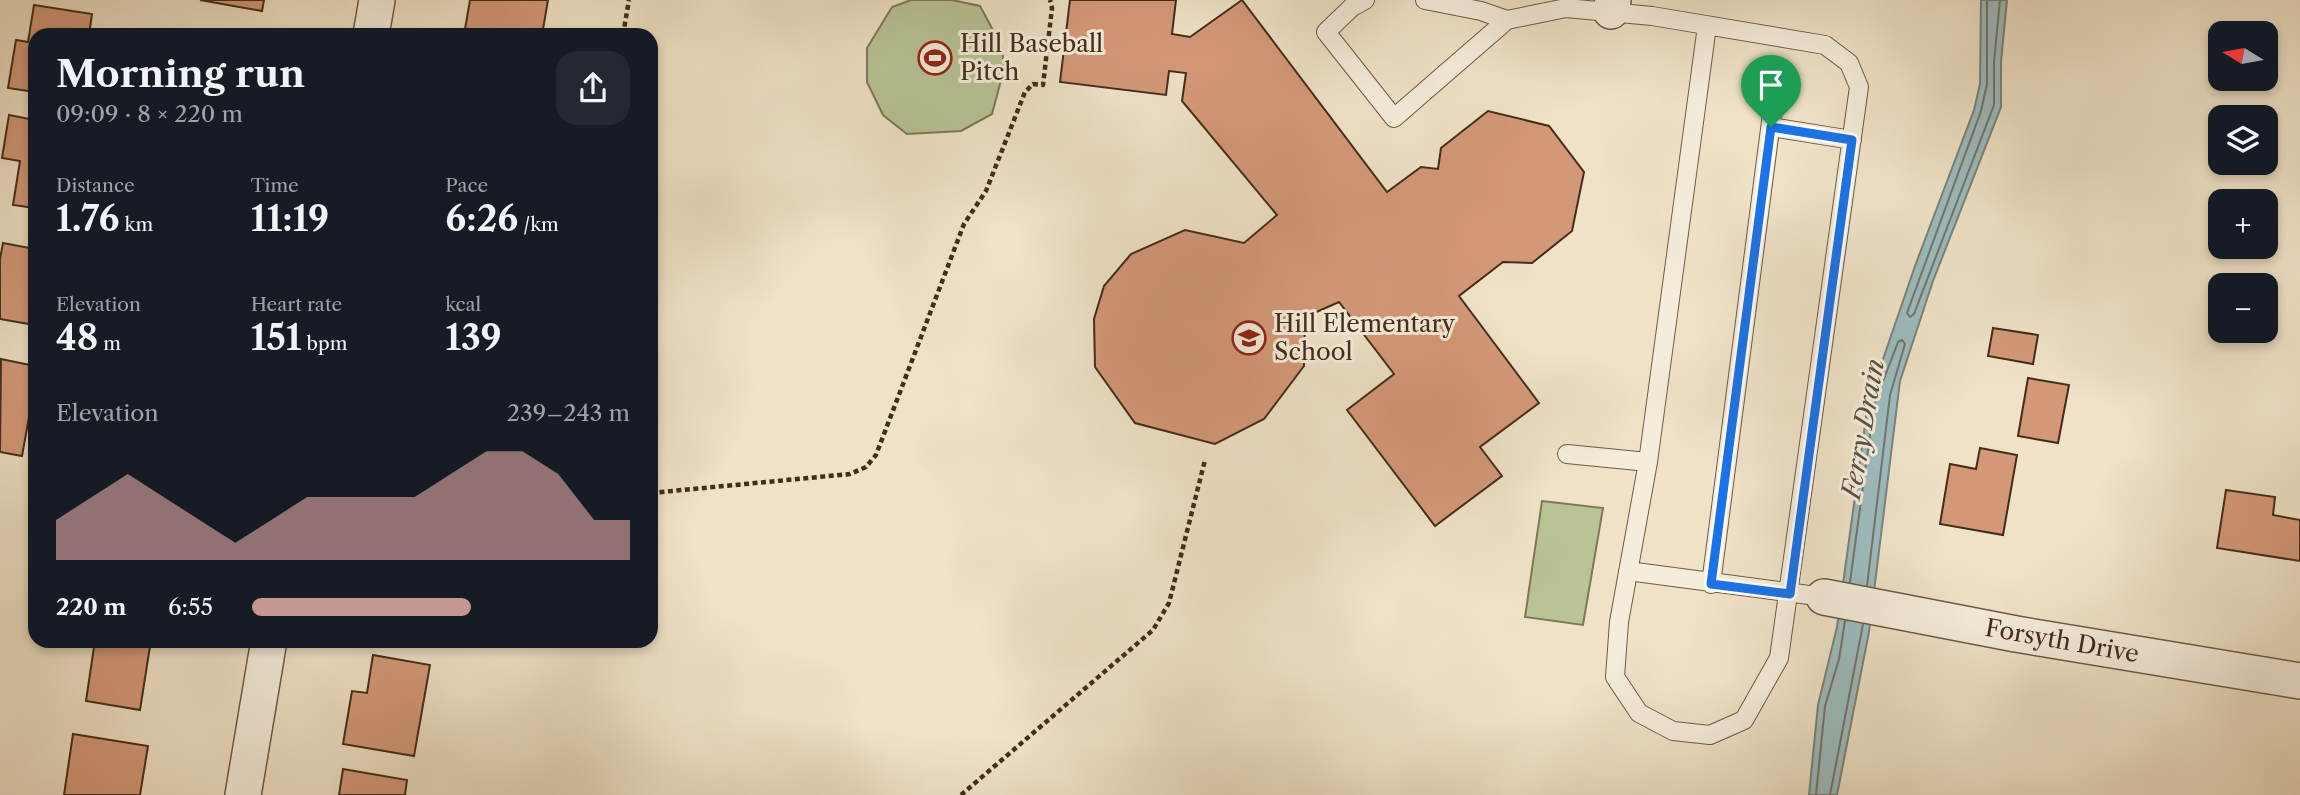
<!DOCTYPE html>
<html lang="en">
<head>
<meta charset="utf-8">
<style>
	:root { --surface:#171b24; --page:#242831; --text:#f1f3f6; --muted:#9ea1a6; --accent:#c59692 }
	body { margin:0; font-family:"Libre Caslon Text",serif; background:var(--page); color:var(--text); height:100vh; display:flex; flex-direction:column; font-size:26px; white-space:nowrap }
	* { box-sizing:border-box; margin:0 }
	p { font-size:23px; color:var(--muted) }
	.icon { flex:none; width:38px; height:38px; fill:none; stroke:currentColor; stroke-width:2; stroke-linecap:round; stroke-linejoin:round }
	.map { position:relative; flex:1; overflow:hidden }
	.drawer { position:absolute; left:28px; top:28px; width:630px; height:620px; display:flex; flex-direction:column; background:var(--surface); border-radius:21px; box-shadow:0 4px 10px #0003 }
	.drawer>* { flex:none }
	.needle { width:46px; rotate:281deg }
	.fabs { position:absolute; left:2208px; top:21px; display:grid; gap:14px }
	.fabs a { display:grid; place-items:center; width:70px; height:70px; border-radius:14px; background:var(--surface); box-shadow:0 4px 10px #0003; font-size:35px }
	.pin { position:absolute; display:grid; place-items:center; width:60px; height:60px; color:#fff; margin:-72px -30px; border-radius:50% 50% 50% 0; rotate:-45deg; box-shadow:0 0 7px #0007 }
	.pin .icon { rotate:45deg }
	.round { display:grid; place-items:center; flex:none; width:74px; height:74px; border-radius:21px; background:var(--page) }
	.headline { display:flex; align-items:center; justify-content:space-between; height:119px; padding:0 28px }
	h1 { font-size:38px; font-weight:700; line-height:52px }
	.figures { display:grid; grid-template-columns:repeat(3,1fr); gap:10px; height:119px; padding:7px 28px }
	.figures div { display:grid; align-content:center }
	.figures b { font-size:35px; font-weight:700 }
	.figures small { font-size:19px; font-weight:400 }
	.figures p { font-size:19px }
	.chart { height:196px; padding:14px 28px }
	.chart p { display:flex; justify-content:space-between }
	.chart svg { width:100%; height:126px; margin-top:7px; fill:var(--accent); opacity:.7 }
	ul { padding:0 28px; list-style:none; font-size:23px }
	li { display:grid; grid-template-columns:112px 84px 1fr; align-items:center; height:52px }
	li i { height:18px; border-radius:9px; background:var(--accent) }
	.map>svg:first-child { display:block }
</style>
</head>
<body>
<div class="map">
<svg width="2300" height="795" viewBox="0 0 2300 795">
	<rect width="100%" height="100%" fill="#efe2c7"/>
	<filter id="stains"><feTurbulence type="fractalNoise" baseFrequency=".00286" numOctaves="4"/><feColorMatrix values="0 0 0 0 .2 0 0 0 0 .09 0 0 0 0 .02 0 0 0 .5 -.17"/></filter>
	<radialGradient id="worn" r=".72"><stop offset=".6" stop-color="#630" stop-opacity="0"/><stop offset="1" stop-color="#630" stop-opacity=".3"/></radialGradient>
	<!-- green -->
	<path fill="#b8c396" stroke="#7d7858" stroke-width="2" d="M911,0h41l28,6 22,41 2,22 -12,45 -31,17 -54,3 -24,-19 -16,-33v-34l25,-41z
		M1542,501l61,7 -20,117 -58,-8z"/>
	<!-- water -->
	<path fill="#9dbcbf" stroke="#79837d" stroke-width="2" d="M1981,0h26l-6,62v45l-68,174 -33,100 -31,251 -32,163h-28l9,-90 19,-78 31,-224 47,-137 59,-156 6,-26z"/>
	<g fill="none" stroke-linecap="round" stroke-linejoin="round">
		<!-- shore -->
		<path stroke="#70746d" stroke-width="2" d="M1987,0v84l-6,27 -74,202 3,4 4,-3 80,-209v-43l6,-62
			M1850,582l24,-177 24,-63 4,-2 3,4 -15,51 -23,191
			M1816,795l9,-89 14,-47 6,-38
			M1830,795l33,-171"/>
	</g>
	<!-- building -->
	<path fill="#d49879" stroke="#422d1b" stroke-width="2" d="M200,0h64l-2,11z
		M470,0h78l-6,35h-78z
		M1070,0h106l-4,34 18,3 52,-37 145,192 34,-25 17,2 3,-21 47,-37 61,15 35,46 -12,59 -40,32 -29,-1 -44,34 80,107 -59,44 22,29 -67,50 -88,-116 47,-36 -55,-72 -34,15 -1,49 -40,53 -49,25 -80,-21 -40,-56 -1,-48 10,-33 27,-32 54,-24 59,13 33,-28 -95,-114 4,-28 -17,-2 -3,24 -106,-13z
		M34,5l58,9 -3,21h-54v57l-27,-4 8,-48 12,2z
		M9,115l26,5v88l-22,-3 7,-44 -18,-3z
		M3,243l32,6v38l-6,37 -29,-5v-60z
		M1993,328l45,7 -5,29 -45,-8z
		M1,359l34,7v18l-13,72 -22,-4z
		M2028,378l41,7 -11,58 -40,-7z
		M1980,448l37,7 -14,80 -63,-11 10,-60 26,5z
		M2226,490l49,7 -2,18 27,5v41l-83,-13z
		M95,640h56l-11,70 -54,-9z
		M373,655l57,10 -16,91 -71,-12 9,-53 15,2z
		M73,734l75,12 -8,49h-76z
		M343,769l64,11 -2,15h-66z"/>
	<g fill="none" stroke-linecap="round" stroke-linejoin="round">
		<defs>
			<path id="service" d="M1365,0l-13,7 -26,25 68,86 113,-98 59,-12 86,8 173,29 24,18 10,24 -80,571 -35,62 -34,15 -37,-4 -34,-18 -24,-36 4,-55 29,-160 59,-436
				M1425,0l56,11 26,9
				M1771,127l81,13
				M1567,454l81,8
				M1628,571l196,26
				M1711,584l65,-501"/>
			<path id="minor" d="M1611,11l2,-11
				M371,35l6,-35
				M1824,597l192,37 284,47
				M243,795l26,-155"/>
		</defs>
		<!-- service casing -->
		<use href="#service" stroke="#6d5a46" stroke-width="20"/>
		<!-- minor casing -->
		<use href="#minor" stroke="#6d5a46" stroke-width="38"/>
		<!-- path -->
		<path stroke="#422d1b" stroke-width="4.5" stroke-dasharray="5 3.5" stroke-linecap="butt" d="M623,35l6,-35
			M651,493l199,-19 16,-7 10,-12 88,-231 22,-33 39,-99 8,-8 10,1 9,-77 -2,-8
			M961,795l192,-165 16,-27 36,-143"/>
		<!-- service -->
		<use href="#service" stroke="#f5ecdb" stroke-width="18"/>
		<!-- minor -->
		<use href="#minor" stroke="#f5ecdb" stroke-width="35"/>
	</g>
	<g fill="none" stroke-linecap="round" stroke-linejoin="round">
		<defs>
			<path id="route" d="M1771,127l81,13 -62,454 -79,-10z"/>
		</defs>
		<!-- route casing -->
		<use href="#route" stroke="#fff" stroke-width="14"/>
		<!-- route -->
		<use href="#route" stroke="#1a73e8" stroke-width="9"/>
	</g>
	<!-- icons -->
	<defs>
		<symbol id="stadium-ring" viewBox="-11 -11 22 22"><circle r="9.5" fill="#f5ecdb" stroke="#8f2418" stroke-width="1.5"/><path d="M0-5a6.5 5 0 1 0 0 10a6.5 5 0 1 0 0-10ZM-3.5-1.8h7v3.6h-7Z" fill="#8f2418"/></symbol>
		<symbol id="school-ring" viewBox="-11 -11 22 22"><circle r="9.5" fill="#f5ecdb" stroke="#8f2418" stroke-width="1.5"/><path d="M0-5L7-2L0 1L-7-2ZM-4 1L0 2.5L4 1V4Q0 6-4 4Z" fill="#8f2418"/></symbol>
	</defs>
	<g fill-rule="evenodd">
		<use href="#stadium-ring" x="916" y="39" width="38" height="38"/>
		<use href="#school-ring" x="1230" y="319" width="38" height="38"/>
	</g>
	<g text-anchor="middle" stroke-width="6" stroke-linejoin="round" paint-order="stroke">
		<!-- poi labels -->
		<g font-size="24" fill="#422d1b" stroke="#f5ecdb" text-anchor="start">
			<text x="960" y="52">Hill Baseball<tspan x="960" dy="28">Pitch</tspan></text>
			<text x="1274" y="332">Hill Elementary<tspan x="1274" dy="28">School</tspan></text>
		</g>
		<!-- street labels -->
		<g font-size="24" fill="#422d1b" stroke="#f5ecdb">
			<text transform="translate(2062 641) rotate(10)" y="8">Forsyth Drive</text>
		</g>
		<!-- water labels -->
		<g font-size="26" font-style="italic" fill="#595144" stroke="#f5ecdb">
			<text transform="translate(1863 429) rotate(-80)" y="9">Ferry Drain</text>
		</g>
	</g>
	<rect width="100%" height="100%" filter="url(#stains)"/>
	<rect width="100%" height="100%" fill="url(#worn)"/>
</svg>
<div class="fabs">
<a><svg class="needle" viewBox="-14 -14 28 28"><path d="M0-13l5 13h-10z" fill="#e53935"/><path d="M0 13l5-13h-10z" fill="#9ea1a6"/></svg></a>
<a><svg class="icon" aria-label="layers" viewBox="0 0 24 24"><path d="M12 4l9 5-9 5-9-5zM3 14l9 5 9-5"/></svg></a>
<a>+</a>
<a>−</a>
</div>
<div class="pin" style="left:1771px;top:127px;background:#1e9e55"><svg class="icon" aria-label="arrive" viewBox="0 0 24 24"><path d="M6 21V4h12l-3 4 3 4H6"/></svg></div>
<section class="drawer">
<div class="headline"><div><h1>Morning run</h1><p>09:09 · 8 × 220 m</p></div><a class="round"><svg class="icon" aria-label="share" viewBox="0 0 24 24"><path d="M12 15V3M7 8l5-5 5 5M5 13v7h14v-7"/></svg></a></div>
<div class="figures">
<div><p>Distance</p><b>1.76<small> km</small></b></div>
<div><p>Time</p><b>11:19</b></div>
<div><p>Pace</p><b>6:26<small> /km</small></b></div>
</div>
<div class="figures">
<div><p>Elevation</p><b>48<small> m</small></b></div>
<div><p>Heart rate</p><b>151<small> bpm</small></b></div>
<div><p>kcal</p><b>139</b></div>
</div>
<div class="chart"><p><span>Elevation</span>239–243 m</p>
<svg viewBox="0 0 160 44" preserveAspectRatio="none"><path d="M0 44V30L10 22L20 14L30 22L40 30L50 38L60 30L70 22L80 22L90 22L100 22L110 14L120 6L130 6L140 14L150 30L160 30V44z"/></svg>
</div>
<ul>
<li><b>220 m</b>6:55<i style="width:58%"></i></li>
</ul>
</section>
</div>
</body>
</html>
